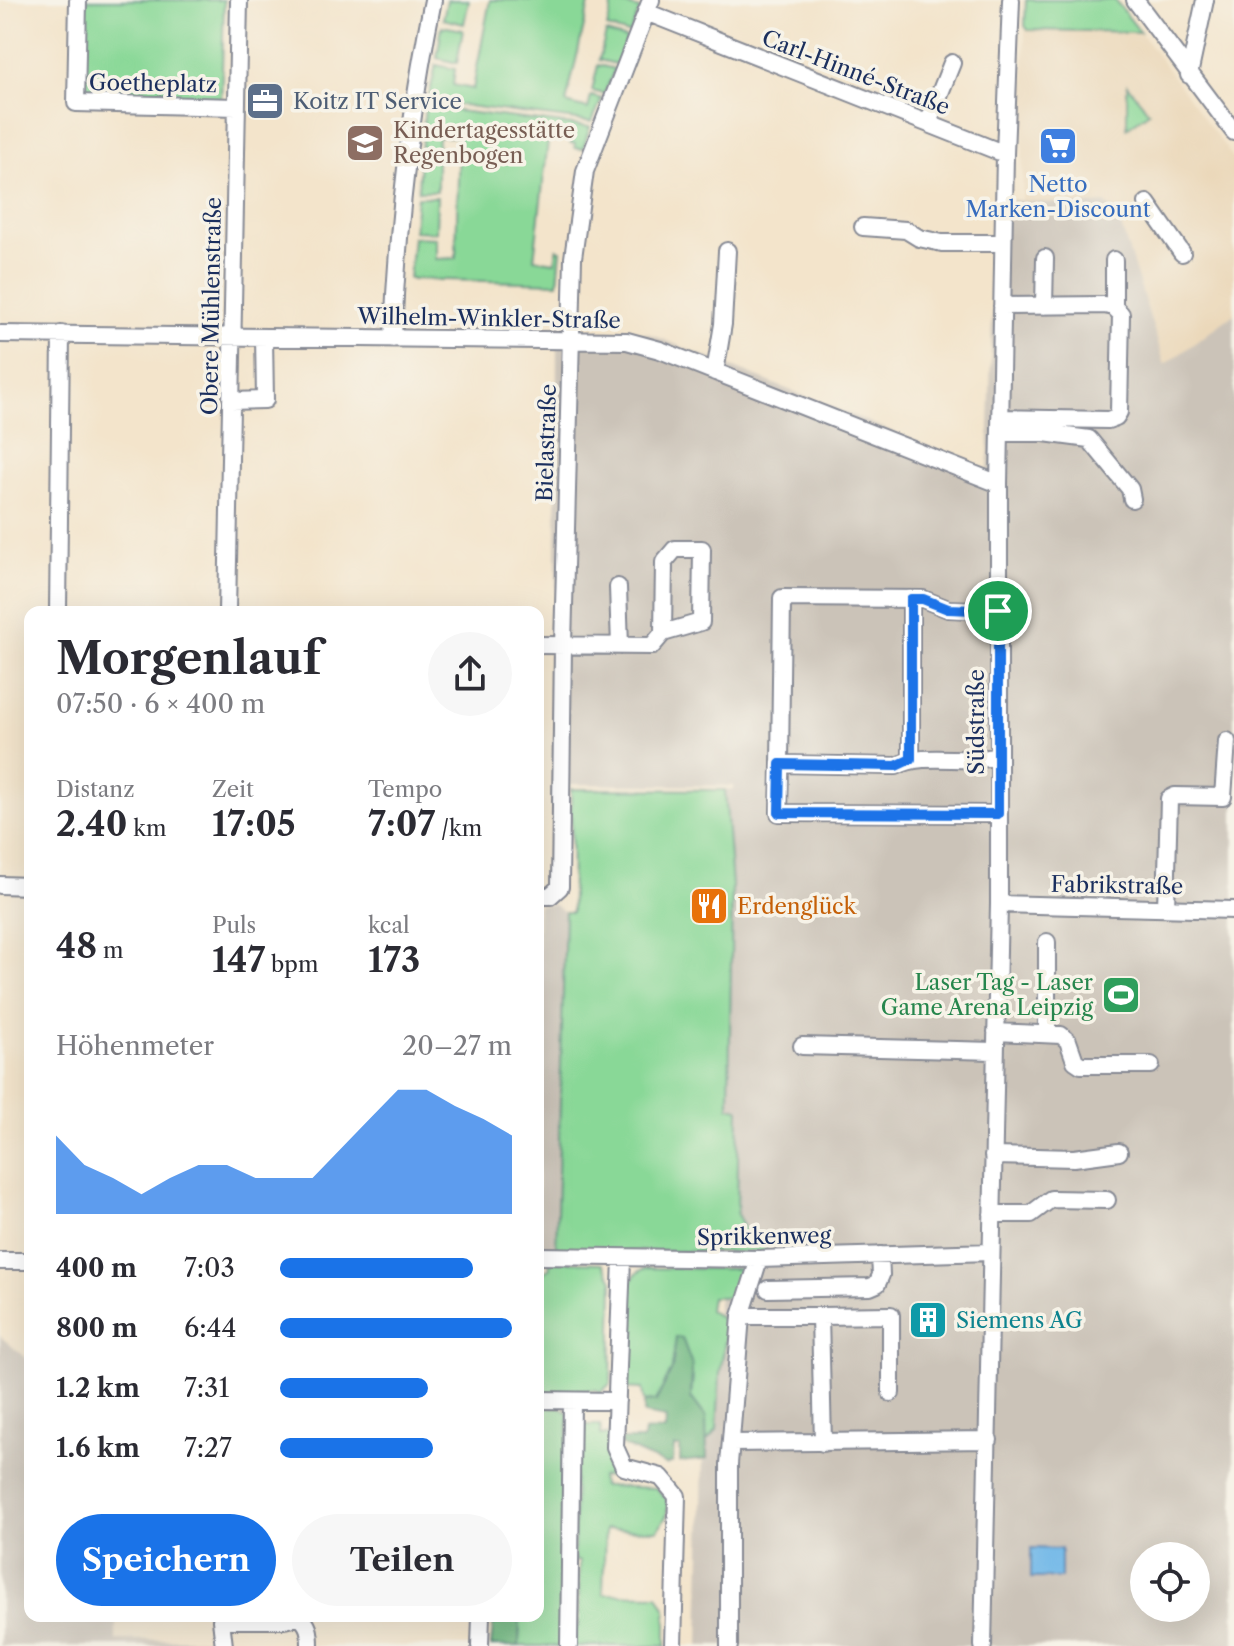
<!DOCTYPE html>
<html lang="de">
<head>
<meta charset="utf-8">
<style>
	:root { --surface:#fff; --page:#f7f7f7; --text:#2b2b33; --muted:#7c7c81; --accent:#1a73e8 }
	body { margin:0; font-family:"Libre Caslon Text",serif; background:var(--page); color:var(--text); height:100vh; display:flex; flex-direction:column; font-size:30px; white-space:nowrap }
	* { box-sizing:border-box; margin:0 }
	p { font-size:26px; color:var(--muted) }
	.icon { flex:none; width:44px; height:44px; fill:none; stroke:currentColor; stroke-width:2; stroke-linecap:round; stroke-linejoin:round }
	.map { position:relative; flex:1; overflow:hidden }
	.drawer { position:absolute; left:24px; top:606px; width:520px; height:1016px; display:flex; flex-direction:column; background:var(--surface); border-radius:16px; box-shadow:0 8px 32px #0002 }
	.drawer>* { flex:none }
	.fabs { position:absolute; left:1130px; top:1542px; display:grid; gap:16px }
	.fabs a { display:grid; place-items:center; width:80px; height:80px; border-radius:50%; background:var(--surface); box-shadow:0 8px 32px #0002; font-size:40px }
	.pin { position:absolute; display:grid; place-items:center; width:68px; height:68px; color:#fff; margin:-34px; border:4px solid #fff; border-radius:50%; box-shadow:0 2px 8px #0007 }
	.round { display:grid; place-items:center; flex:none; width:84px; height:84px; border-radius:42px; background:var(--page) }
	.summary { display:flex; align-items:center; justify-content:space-between; height:136px; padding:0 32px }
	h1 { font-size:44px; font-weight:800; line-height:60px }
	.stats { display:grid; grid-template-columns:repeat(3,1fr); gap:12px; height:136px; padding:8px 32px }
	.stats div { display:grid; align-content:center }
	.stats b { font-size:34px; font-weight:800 }
	.stats small { font-size:22px; font-weight:400 }
	.stats p { font-size:22px }
	.chart { height:224px; padding:16px 32px }
	.chart p { display:flex; justify-content:space-between }
	.chart svg { width:100%; height:144px; margin-top:8px; fill:var(--accent); opacity:.7 }
	.cta { display:flex; gap:16px; margin-top:auto; padding:16px 32px }
	.cta a { flex:1; height:92px; border-radius:48px; background:var(--accent); color:#fff; font-size:32px; font-weight:800; line-height:92px; text-align:center }
	.cta a+a { background:var(--page); color:var(--text) }
	ul { padding:0 32px; list-style:none; font-size:26px }
	li { display:grid; grid-template-columns:128px 96px 1fr; align-items:center; height:60px }
	li i { height:20px; border-radius:10px; background:var(--accent) }
	.map>svg:first-child { display:block }
</style>
</head>
<body>
<div class="map">
<svg width="1234" height="1646" viewBox="0 0 1234 1646">
	<rect width="100%" height="100%" fill="#f7f3e8"/>
	<filter id="ink" filterUnits="userSpaceOnUse"><feTurbulence type="fractalNoise" baseFrequency=".0125" numOctaves="2"/><feDisplacementMap in="SourceGraphic" scale="16" xChannelSelector="R" yChannelSelector="G"/><feConvolveMatrix kernelMatrix="1 2 1 2 8 2 1 2 1" color-interpolation-filters="sRGB"/></filter>
	<filter id="wash" filterUnits="userSpaceOnUse"><feTurbulence type="fractalNoise" baseFrequency=".006" numOctaves="4" result="noise"/><feDisplacementMap in="SourceGraphic" scale="32" xChannelSelector="R" yChannelSelector="G"/><feGaussianBlur stdDeviation="1.8" result="paint"/><feColorMatrix in="noise" values="0 0 0 0 0 0 0 0 0 0 0 0 0 0 0 0 0 1.4 0 .05"/><feComposite in="paint" operator="in"/></filter>
	<g filter="url(#wash)">
		<rect width="100%" height="100%" fill="#f3e4cb"/>
		<!-- built -->
		<path fill="#ebd8ba" d="M1025,30l115,2 94,127v155l-69,52 -48,-153 -12,-10 -21,2 -62,-3z"/>
		<!-- industrial -->
		<path fill="#cbc3b8" fill-rule="evenodd" d="M995,199l89,6 21,-2 12,10 48,152 69,-51v1332h-535l5,-242 21,-151 2,-46 5,-321 -7,-96 8,-1v-3l-178,-2 2,-453 90,2 341,137zM1144,1556h52v52h-52z
			M538,905h16l11,7 -9,339h-18z
			M0,1336l30,26v254h86v24l100,-1v7h-216z"/>
		<!-- green -->
		<path fill="#89d897" stroke="#52847a" stroke-width="2" d="M85,0h139l-3,105 -138,-5z
			M447,0h22l-5,24 -21,-5z
			M490,0h100l-24,103 22,6 3,-13 11,3 -10,23 -164,-21 8,-36 19,4 -2,16 20,4z
			M1026,0h89l25,32 -112,-2 -3,-4z
			M613,2l27,7 -10,25 -23,-6z
			M442,26l21,4 -6,33 -20,-5z
			M606,33l21,6 -11,25 -17,-4z
			M598,65l17,4 -11,25 -12,-3z
			M1127,85l22,27 -22,16z
			M425,107l165,20 -7,22 -8,-1v-4l-5,-1 1,-8 -22,-2 -15,126 21,3 2,-13 4,1 -3,33 -149,-4 4,-42 23,1v21l20,-1 3,-121h-21l-1,14h-16z
			M420,157h17v34h-19z
			M417,197h20l-1,35 -22,-1z
			M571,789l154,1 7,96 -3,221 10,2 -2,105 8,17 22,16 -6,5 -205,-1 9,-339h7z
			M549,1261l54,2 10,17 -2,103 -12,11 -1,-4h-20l-1,4 -32,-1 -1,-5h-6v-112l12,-8z
			M646,1268l95,1 -7,28h-23l-2,13 19,13 -8,50 -3,57 -11,12v-25l-15,-20 2,-20 -18,-31 -3,23 -16,32 -12,1 -2,-13 -20,-1 7,-97c2,-12 6,-19 17,-23z
			M538,1407h21l9,5 -2,234h-47l1,-30h18z
			M575,1425h26v10h8l1,41 -9,1 1,9 54,2 12,12 -1,15 -9,15 -53,-1 -2,65 55,1 8,15v36h-93v-19l6,-1v-65h-5z"/>
		<!-- forest -->
		<path fill="#6eb880" stroke="#44746f" stroke-width="2" d="M676,1337l6,1 10,27 -1,33 15,19 1,42 -27,3v-15h-6l-1,15 -7,3 -40,-18 -5,-3v-4h22l1,-9 21,-1 1,-12 -22,-4v-12l12,-1 16,-32z
			M494,1616h26l-1,30h-28z"/>
		<!-- water -->
		<path fill="#71b8e8" stroke="#4674a3" stroke-width="2" d="M1031,1548l30,1v29h-30z"/>
	</g>
	<g filter="url(#ink)">
		<g fill="none" stroke-linecap="round" stroke-linejoin="round">
			<defs>
				<path id="minor" d="M78,0l-2,103 161,4
					M1135,0l99,132
					M646,12l359,142
					M1189,75l16,-75
					M928,123l24,-60
					M1147,203l35,50
					M863,227l43,3 13,8 23,5h61
					M1044,306l1,-48
					M1114,307v-47
					M0,334l627,7 33,9 339,134
					M393,339c4,-115 17,-226 40,-339
					M715,372l8,-48 4,-73
					M231,401l34,-1 -1,-63
					M1000,418l108,2 8,-3 3,-5 2,-98 -7,-7 -10,-2 -102,1
					M1000,433h44l45,6 41,50 2,10
					M618,587l2,59
					M58,612l3,-278
					M227,612l12,-612
					M538,645l114,1 11,-13 1,-71 11,-13h27l-1,73 -38,11
					M911,759v-160
					M780,764l2,-166 141,1 25,10 50,2
					M998,814l-219,-1 1,-49 116,2c31,-15 68,-1 102,-10
					M0,885l30,1
					M538,896h12l10,-9 3,-242 10,-387 12,-87 66,-171
					M999,904l235,6
					M1166,908l3,-109 6,-3 48,1 4,-56
					M996,1032l65,3 7,6 7,20 6,4h70
					M1047,1034v-92
					M802,1046l193,5
					M993,1156l81,2 45,-6
					M992,1214h39l20,-15 56,1
					M538,1256l221,3 232,-7
					M622,1259l-7,188 9,20 37,10 16,19 -4,150
					M0,1261h30
					M768,1289l102,-2 7,-3 4,-9 -1,-20
					M741,1316h79l3,127
					M820,1316l71,-1v78
					M538,1400l79,1
					M731,1443l258,-3
					M299,1616c10,9 11,15 11,30
					M221,1620h63l15,-3
					M221,1620l3,26
					M480,1646l1,-30
					M569,1646l3,-245
					M729,1646v-182l12,-148 18,-57
					M983,1646l16,-742v-420l6,-330 6,-154"/>
			</defs>
			<!-- minor casing -->
			<use href="#minor" stroke="#878a94" stroke-width="20"/>
			<!-- minor -->
			<use href="#minor" stroke="#fff" stroke-width="16"/>
		</g>
	</g>
	<g fill="none" stroke-linecap="round" stroke-linejoin="round" filter="url(#ink)">
		<defs>
			<path id="route" d="M911,599h12l25,10 50,2v203l-219,-1 1,-49 116,2 15,-7z"/>
		</defs>
		<!-- route casing -->
		<use href="#route" stroke="#fff" stroke-width="16"/>
		<!-- route -->
		<use href="#route" stroke="#1a73e8" stroke-width="10"/>
	</g>
	<!-- icons -->
	<defs>
		<symbol id="office-square" viewBox="-11 -11 22 22"><rect x="-9" y="-9" width="18" height="18" rx="4" fill="#5c6f8a" stroke="#f7f3e8"/><path d="M-6-3h4V-5.5h4V-3h4V5H-6ZM-1-4.5V-3h2v-1.5ZM-6 0V1H6V0Z" fill="#fff"/></symbol>
		<symbol id="school-square" viewBox="-11 -11 22 22"><rect x="-9" y="-9" width="18" height="18" rx="4" fill="#8d6e63" stroke="#f7f3e8"/><path d="M0-5L7-2L0 1L-7-2ZM-4 1L0 2.5L4 1V4Q0 6-4 4Z" fill="#fff"/></symbol>
		<symbol id="supermarket-square" viewBox="-11 -11 22 22"><rect x="-9" y="-9" width="18" height="18" rx="4" fill="#3f7fe0" stroke="#f7f3e8"/><path d="M-6-5.5h2.5l.6 2H6L4.5 2H-2.5L-4.4-4H-6ZM-1.5 3.2a1.3 1.3 0 1 0 .1 0ZM3 3.2a1.3 1.3 0 1 0 .1 0Z" fill="#fff"/></symbol>
		<symbol id="restaurant-square" viewBox="-11 -11 22 22"><rect x="-9" y="-9" width="18" height="18" rx="4" fill="#e8710a" stroke="#f7f3e8"/><path d="M-5-6h1v4h1v-4h1v4h1v-4h1v5L-1.5 .5V6h-2V.5L-5-1ZM5-6V6H3V1.5H1.5Q1.5-4 5-6Z" fill="#fff"/></symbol>
		<symbol id="stadium-square" viewBox="-11 -11 22 22"><rect x="-9" y="-9" width="18" height="18" rx="4" fill="#2e9e5b" stroke="#f7f3e8"/><path d="M0-5a6.5 5 0 1 0 0 10a6.5 5 0 1 0 0-10ZM-3.5-1.8h7v3.6h-7Z" fill="#fff"/></symbol>
		<symbol id="building-square" viewBox="-11 -11 22 22"><rect x="-9" y="-9" width="18" height="18" rx="4" fill="#0f9aa8" stroke="#f7f3e8"/><path d="M-4-6H4V6H1V3H-1V6H-4ZM-2.5-4.3h1.7v1.8h-1.7ZM.8-4.3h1.7v1.8H.8ZM-2.5-1h1.7V.8h-1.7ZM.8-1h1.7V.8H.8Z" fill="#fff"/></symbol>
	</defs>
	<g fill-rule="evenodd">
		<use href="#office-square" x="243" y="79" width="44" height="44"/>
		<use href="#school-square" x="343" y="121" width="44" height="44"/>
		<use href="#supermarket-square" x="1036" y="124" width="44" height="44"/>
		<use href="#restaurant-square" x="687" y="884" width="44" height="44"/>
		<use href="#stadium-square" x="1099" y="973" width="44" height="44"/>
		<use href="#building-square" x="906" y="1298" width="44" height="44"/>
	</g>
	<g text-anchor="middle" stroke-width="7" stroke-linejoin="round" paint-order="stroke">
		<!-- street labels -->
		<g font-size="22" fill="#1b2f5e" stroke="#f7f3e8">
			<text transform="translate(856 72) rotate(21)" y="8">Carl-Hinné-Straße</text>
			<text transform="translate(153 83) rotate(1)" y="8">Goetheplatz</text>
			<text transform="translate(211 306) rotate(-89)" y="8">Obere Mühlenstraße</text>
			<text transform="translate(489 318) rotate(1)" y="8">Wilhelm-Winkler-Straße</text>
			<text transform="translate(546 443) rotate(-88)" y="8">Bielastraße</text>
			<text transform="translate(976 722) rotate(-90)" y="8">Südstraße</text>
			<text transform="translate(1117 885) rotate(1)" y="8">Fabrikstraße</text>
			<text transform="translate(764 1236) rotate(-1)" y="8">Sprikkenweg</text>
		</g>
		<!-- service labels -->
		<g font-size="22" fill="#4e5e75" stroke="#f7f3e8" text-anchor="start">
			<text x="293" y="109">Koitz IT Service</text>
		</g>
		<!-- education labels -->
		<g font-size="22" fill="#785e54" stroke="#f7f3e8" text-anchor="start">
			<text x="393" y="138">Kindertagesstätte<tspan x="393" dy="25">Regenbogen</tspan></text>
		</g>
		<!-- shop labels -->
		<g font-size="22" fill="#366cbe" stroke="#f7f3e8">
			<text x="1058" y="192">Netto<tspan x="1058" dy="25">Marken-Discount</tspan></text>
		</g>
		<!-- food labels -->
		<g font-size="22" fill="#c56008" stroke="#f7f3e8" text-anchor="start">
			<text x="737" y="914">Erdenglück</text>
		</g>
		<!-- leisure labels -->
		<g font-size="22" fill="#27864d" stroke="#f7f3e8" text-anchor="end">
			<text x="1093" y="990">Laser Tag - Laser<tspan x="1093" dy="25">Game Arena Leipzig</tspan></text>
		</g>
		<!-- culture labels -->
		<g font-size="22" fill="#0d838f" stroke="#f7f3e8" text-anchor="start">
			<text x="956" y="1328">Siemens AG</text>
		</g>
	</g>
</svg>
<div class="fabs">
<a><svg class="icon" aria-label="locate" viewBox="0 0 24 24"><circle cx="12" cy="12" r="6"/><path d="M12 2v4M12 18v4M2 12h4M18 12h4"/></svg></a>
</div>
<div class="pin" style="left:998px;top:611px;background:#1e9e55"><svg class="icon" aria-label="arrive" viewBox="0 0 24 24"><path d="M6 21V4h12l-3 4 3 4H6"/></svg></div>
<section class="drawer">
<div class="summary"><div><h1>Morgenlauf</h1><p>07:50 · 6 × 400 m</p></div><a class="round"><svg class="icon" aria-label="share" viewBox="0 0 24 24"><path d="M12 15V3M7 8l5-5 5 5M5 13v7h14v-7"/></svg></a></div>
<div class="stats">
<div><p>Distanz</p><b>2.40<small> km</small></b></div>
<div><p>Zeit</p><b>17:05</b></div>
<div><p>Tempo</p><b>7:07<small> /km</small></b></div>
</div>
<div class="stats">
<div><b>48<small> m</small></b></div>
<div><p>Puls</p><b>147<small> bpm</small></b></div>
<div><p>kcal</p><b>173</b></div>
</div>
<div class="chart"><p><span>Höhenmeter</span>20–27 m</p>
<svg viewBox="0 0 160 44" preserveAspectRatio="none"><path d="M0 44V20L10 29L20 33L30 38L40 33L50 29L60 29L70 33L80 33L90 33L100 24L110 15L120 6L130 6L140 11L150 15L160 20V44z"/></svg>
</div>
<ul>
<li><b>400 m</b>7:03<i style="width:83%"></i></li>
<li><b>800 m</b>6:44<i style="width:100%"></i></li>
<li><b>1.2 km</b>7:31<i style="width:64%"></i></li>
<li><b>1.6 km</b>7:27<i style="width:66%"></i></li>
</ul>
<div class="cta"><a>Speichern</a><a>Teilen</a></div>
</section>
</div>
</body>
</html>
